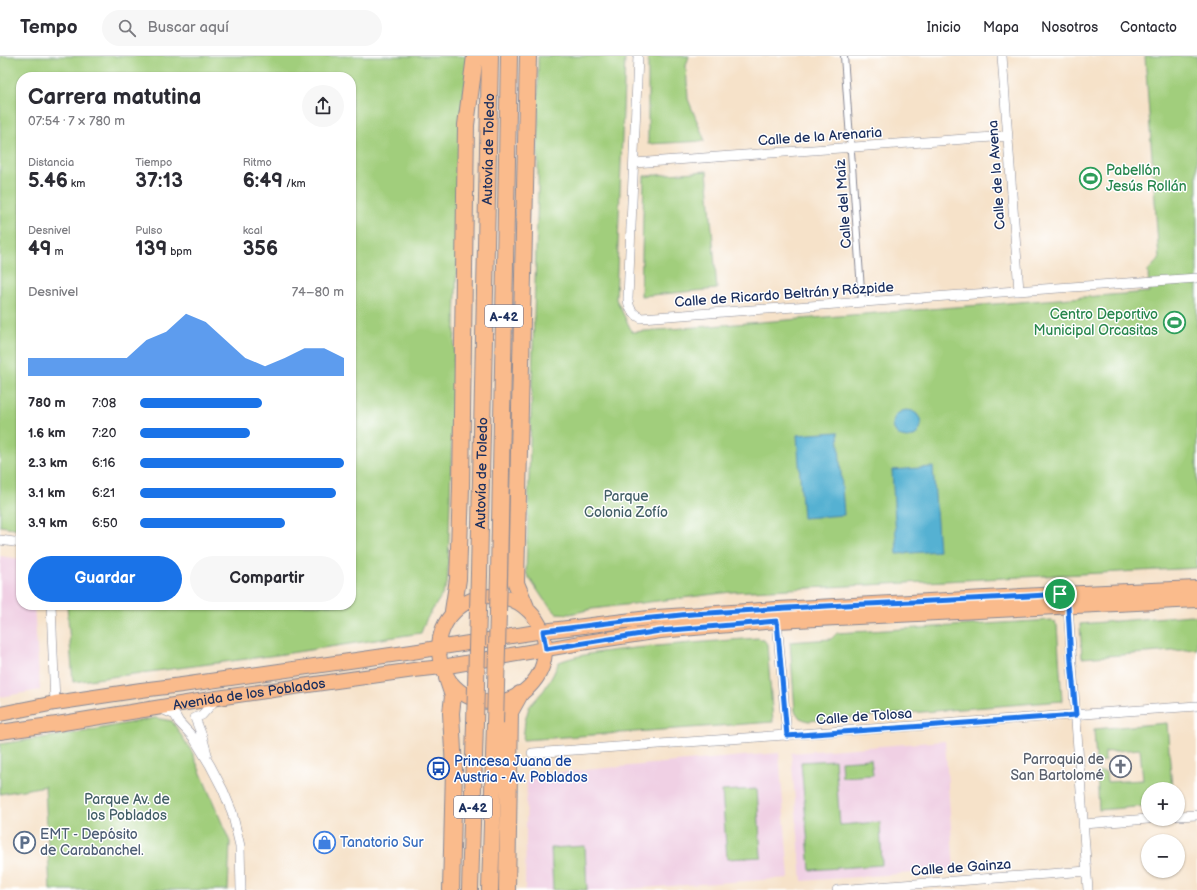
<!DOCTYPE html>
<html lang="es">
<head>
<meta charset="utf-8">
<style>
	:root { --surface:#fff; --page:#f7f7f7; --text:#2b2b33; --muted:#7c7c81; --line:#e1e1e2; --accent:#1a73e8 }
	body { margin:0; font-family:"Balsamiq Sans",sans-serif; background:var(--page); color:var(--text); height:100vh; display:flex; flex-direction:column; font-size:15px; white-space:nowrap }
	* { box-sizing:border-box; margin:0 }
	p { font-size:13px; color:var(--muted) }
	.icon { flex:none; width:22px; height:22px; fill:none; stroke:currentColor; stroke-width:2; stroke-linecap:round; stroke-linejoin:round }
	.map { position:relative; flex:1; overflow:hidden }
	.panel { position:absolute; left:16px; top:16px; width:340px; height:538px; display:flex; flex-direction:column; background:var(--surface); border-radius:16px; box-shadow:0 1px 3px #0004 }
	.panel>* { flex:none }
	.tools { position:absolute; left:1141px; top:726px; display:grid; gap:8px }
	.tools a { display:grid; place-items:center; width:44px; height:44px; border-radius:50%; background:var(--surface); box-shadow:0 1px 3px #0004; font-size:20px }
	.pin { position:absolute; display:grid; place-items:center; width:34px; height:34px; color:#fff; margin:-17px; border:2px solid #fff; border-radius:50%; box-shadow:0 1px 4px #0007 }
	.round { display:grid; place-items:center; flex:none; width:42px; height:42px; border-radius:21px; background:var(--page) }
	.summary { display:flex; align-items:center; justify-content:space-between; height:68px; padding:0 12px }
	h1 { font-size:22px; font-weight:600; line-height:30px }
	.stats { display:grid; grid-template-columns:repeat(3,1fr); gap:6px; height:68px; padding:4px 12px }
	.stats div { display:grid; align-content:center }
	.stats b { font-size:20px; font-weight:600 }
	.stats small { font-size:11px; font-weight:400 }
	.stats p { font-size:11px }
	.chart { height:112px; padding:8px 12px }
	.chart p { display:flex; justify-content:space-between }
	.chart svg { width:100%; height:72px; margin-top:4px; fill:var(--accent); opacity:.7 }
	.primary-button { display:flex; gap:8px; margin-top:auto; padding:8px 12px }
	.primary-button a { flex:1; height:46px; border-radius:24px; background:var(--accent); color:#fff; font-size:16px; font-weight:600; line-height:46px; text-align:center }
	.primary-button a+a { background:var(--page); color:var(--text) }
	ul { padding:0 12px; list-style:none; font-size:13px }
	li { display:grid; grid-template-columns:64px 48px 1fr; align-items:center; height:30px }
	li i { height:10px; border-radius:5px; background:var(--accent) }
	header { display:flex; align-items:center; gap:24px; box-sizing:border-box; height:56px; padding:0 20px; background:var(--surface); border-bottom:1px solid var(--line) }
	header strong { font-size:19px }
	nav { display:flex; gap:22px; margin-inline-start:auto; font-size:14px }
	.search { width:280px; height:36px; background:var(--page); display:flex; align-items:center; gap:10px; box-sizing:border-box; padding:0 14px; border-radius:22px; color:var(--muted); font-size:15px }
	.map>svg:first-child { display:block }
</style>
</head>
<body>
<header>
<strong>Tempo</strong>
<div class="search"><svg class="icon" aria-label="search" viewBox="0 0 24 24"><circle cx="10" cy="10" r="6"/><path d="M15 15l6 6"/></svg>Buscar aquí</div>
<nav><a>Inicio</a><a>Mapa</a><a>Nosotros</a><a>Contacto</a></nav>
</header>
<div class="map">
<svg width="1197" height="834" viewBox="0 0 1197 834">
	<rect width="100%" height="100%" fill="#fff"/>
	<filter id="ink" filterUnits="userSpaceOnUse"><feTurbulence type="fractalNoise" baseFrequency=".025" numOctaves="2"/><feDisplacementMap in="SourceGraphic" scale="8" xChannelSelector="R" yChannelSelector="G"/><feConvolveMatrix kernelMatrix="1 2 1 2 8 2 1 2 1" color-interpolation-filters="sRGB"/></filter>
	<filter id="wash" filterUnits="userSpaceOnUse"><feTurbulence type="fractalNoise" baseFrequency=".012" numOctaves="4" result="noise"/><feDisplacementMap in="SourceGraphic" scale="16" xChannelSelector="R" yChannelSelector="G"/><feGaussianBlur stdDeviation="0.9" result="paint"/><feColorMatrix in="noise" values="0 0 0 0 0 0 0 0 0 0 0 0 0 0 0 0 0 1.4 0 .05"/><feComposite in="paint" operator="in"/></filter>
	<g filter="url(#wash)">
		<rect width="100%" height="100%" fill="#f6e2c9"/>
		<!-- built -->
		<path fill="#f0d0e4" d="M0,500l21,3v46h13l6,85 -40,7z
			M945,685l9,129 -152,11 -11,-128z
			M779,697l10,125 -176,12h-88l2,-115z"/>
		<!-- green -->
		<path fill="#a1ce7b" stroke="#5e7e6c" d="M0,0h469l-8,62 -13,453 -1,13 -5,11 -16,25 -5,13 -144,22 -204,27 -6,-77h284v-528h-330v452l-21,-3z
			M538,0h87l-9,243 16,33 517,-40 -1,-21 11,-12 -14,-203h52v512l-466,24 -139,17 -22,5 -14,-1 -12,-13 -18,-27 12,-385z
			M648,0h41l-3,10 2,33 17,42 -57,3z
			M707,115l10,118 -76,7 3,-120z
			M1191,559l6,1v33l-115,9 -2,-34z
			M1052,564l5,5 5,76 -254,20 -8,-3 -5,-7 -5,-69 41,-3 6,-6z
			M758,582l6,2 3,4 6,78 -250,18 2,-19 4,-14 15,-17 9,-15 6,-13c24,-9 51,-11 76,-14 41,-4 82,-7 123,-10z
			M155,662l17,3 20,31 38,90 -2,48h-178l-5,-104 -45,8v-50l82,-12z
			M1167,667l5,66h-24v17l-49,4 -2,-38h9l1,10 36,-2 -3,-31 -35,3v9l-9,1 -2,-33z
			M871,703l2,16 -31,2 -1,-16z
			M835,704l5,65 40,-3 2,43 -72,5 -9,-108z
			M757,733l4,68 -34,2 -5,-68z
			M585,790l2,44h-34l-2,-42z"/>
		<!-- water -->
		<path fill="#54b1d2" stroke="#387098" d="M893 368a14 14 0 1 1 28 0a14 14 0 1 1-28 0Z
			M838,376l6,83 -41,3 -6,-83z
			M933,411l6,84 -42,3 -5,-84z"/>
	</g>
	<g filter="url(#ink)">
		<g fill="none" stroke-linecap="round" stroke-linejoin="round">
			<defs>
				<path id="pedestrian" d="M844,0l18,247"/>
				<path id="minor" d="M638,0l-10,243c1,10 4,14 13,19l556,-40
					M1002,0l17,235
					M634,107l373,-27
					M0,484l21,3
					M1065,547l3,4 20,283
					M51,549l4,98
					M777,565l10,115
					M159,652l16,7 4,7 14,15 17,28 13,25 9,22 8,34 1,44
					M532,697l665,-47
					M207,698l-5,-18 -7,-18 7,-3 15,-17
					M1178,760l19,-1
					M1084,768l64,-5
					M837,834l250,-19"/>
				<g id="primary">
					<circle cx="492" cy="593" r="53"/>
					<path d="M0,658l55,-11 86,-13 41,-5 230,-33 131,-21 114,-14 121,-8 282,-15 137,-6"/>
					<path id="s1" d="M0,676l57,-8 160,-26 197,-28 28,-3 139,-24 79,-12 34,-3 83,-7 420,-21"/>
				</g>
				<g id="motorway">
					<path id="s2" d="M479,518l11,-518"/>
					<path d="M499,519l10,-519"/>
					<path d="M526,551l-10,-24 12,-527"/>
					<path d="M453,555l5,-32 3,-92 5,-362 9,-69"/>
					<path d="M447,622l6,18 -2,17 3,57 -3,120"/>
					<path d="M470,834l5,-167"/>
					<path d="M490,834l5,-167"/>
					<path d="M507,834l3,-178 10,-18"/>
				</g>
			</defs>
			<!-- pedestrian casing -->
			<use href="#pedestrian" stroke="#888894" stroke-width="8"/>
			<!-- minor casing -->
			<use href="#minor" stroke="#888894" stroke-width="10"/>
			<!-- primary casing -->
			<use href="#primary" stroke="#888894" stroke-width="16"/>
			<!-- motorway casing -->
			<use href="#motorway" stroke="#888894" stroke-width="18"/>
			<!-- pedestrian -->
			<use href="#pedestrian" stroke="#fff" stroke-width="6"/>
			<!-- minor -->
			<use href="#minor" stroke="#fff" stroke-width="9"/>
			<!-- primary -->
			<use href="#primary" stroke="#fabb8c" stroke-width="14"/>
			<!-- motorway -->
			<use href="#motorway" stroke="#fabb8c" stroke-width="16"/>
			<defs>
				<path id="motorway-bridge" d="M475,667l4,-149
					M495,667l4,-148"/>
			</defs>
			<!-- motorway-bridge casing -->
			<use href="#motorway-bridge" stroke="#888894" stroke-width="18" stroke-linecap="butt"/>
			<!-- motorway-bridge -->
			<use href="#motorway-bridge" stroke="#fabb8c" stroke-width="16"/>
		</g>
	</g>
	<g fill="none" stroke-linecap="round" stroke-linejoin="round" filter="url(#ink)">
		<defs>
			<path id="route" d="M1060,538l8,13 3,54 5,54 -289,21 -10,-115 -117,10 -114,18 -3,-18c50,-6 100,-13 150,-17 122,-9 245,-12 367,-20z"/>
		</defs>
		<!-- route casing -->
		<use href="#route" stroke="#fff" stroke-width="8"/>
		<!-- route -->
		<use href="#route" stroke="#1a73e8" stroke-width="5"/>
	</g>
	<!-- icons -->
	<defs>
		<symbol id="stadium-ring" viewBox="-11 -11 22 22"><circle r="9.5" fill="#fff" stroke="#2e9e5b" stroke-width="1.5"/><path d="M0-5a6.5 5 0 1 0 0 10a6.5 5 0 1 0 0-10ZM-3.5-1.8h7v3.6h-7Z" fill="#2e9e5b"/></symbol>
		<symbol id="church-ring" viewBox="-11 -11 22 22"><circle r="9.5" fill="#fff" stroke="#6b7280" stroke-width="1.5"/><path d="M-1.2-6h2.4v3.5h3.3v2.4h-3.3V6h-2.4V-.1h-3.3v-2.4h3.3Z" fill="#6b7280"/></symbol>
		<symbol id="bus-ring" viewBox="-11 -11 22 22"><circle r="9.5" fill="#fff" stroke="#1a4fb4" stroke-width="1.5"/><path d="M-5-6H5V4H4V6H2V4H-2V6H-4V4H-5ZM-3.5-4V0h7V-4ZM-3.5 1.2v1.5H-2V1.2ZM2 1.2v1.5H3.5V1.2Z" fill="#1a4fb4"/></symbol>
		<symbol id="parking-ring" viewBox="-11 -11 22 22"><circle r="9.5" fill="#fff" stroke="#5c6f8a" stroke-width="1.5"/><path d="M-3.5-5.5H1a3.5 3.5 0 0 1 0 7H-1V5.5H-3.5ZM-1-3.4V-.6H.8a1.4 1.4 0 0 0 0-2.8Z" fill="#5c6f8a"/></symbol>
		<symbol id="shop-ring" viewBox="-11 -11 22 22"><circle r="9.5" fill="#fff" stroke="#3f7fe0" stroke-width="1.5"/><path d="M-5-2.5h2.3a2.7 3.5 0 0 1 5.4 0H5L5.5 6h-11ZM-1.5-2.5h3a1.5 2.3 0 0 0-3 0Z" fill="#3f7fe0"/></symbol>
	</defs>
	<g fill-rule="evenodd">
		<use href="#stadium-ring" x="1078" y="110" width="25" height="25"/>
		<use href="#stadium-ring" x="1162" y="254" width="25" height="25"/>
		<use href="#church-ring" x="1108" y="698" width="25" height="25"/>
		<use href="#bus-ring" x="426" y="700" width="25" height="25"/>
		<use href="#parking-ring" x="12" y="774" width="25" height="25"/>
		<use href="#shop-ring" x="312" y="774" width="25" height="25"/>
	</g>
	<g text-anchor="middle" stroke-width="3" stroke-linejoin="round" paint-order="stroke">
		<!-- shield labels -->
		<g fill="#fff" stroke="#5f6d8e" stroke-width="1">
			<rect x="485" y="249" width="38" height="22" rx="3"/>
			<rect x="454" y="740" width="38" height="22" rx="3"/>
		</g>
		<g font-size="13" font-weight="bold" fill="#1b2f5e">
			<text x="504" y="265">A-42</text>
			<text x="473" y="756">A-42</text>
		</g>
		<!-- street labels -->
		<g font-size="14" fill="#1b2f5e" stroke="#fff">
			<text transform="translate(820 80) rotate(-4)" y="5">Calle de la Arenaria</text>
			<text dy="5" stroke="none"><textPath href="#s2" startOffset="425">Autovía de Toledo</textPath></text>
			<text transform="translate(996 119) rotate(-94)" y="5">Calle de la Avena</text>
			<text transform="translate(843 148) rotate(-94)" y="5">Calle del Maíz</text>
			<text transform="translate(784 238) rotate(-4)" y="5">Calle de Ricardo Beltrán y Rózpide</text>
			<text dy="5" stroke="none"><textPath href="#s2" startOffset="101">Autovía de Toledo</textPath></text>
			<text dy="5" stroke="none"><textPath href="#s1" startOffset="252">Avenida de los Poblados</textPath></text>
			<text transform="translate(864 660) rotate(-4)" y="5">Calle de Tolosa</text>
			<text transform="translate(961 811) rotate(-4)" y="5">Calle de Gainza</text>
		</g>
		<!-- leisure labels -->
		<g font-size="14" fill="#27864d" stroke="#fff" text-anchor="start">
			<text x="1106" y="119">Pabellón<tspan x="1106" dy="16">Jesús Rollán</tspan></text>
			<text x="1158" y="263" text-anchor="end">Centro Deportivo<tspan x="1158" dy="16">Municipal Orcasitas</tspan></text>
		</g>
		<!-- park labels -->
		<g font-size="14" fill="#435f67" stroke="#fff">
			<text x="626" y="445">Parque<tspan x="626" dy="16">Colonia Zofío</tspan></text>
			<text x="127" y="748">Parque Av. de<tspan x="127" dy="16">los Poblados</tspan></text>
		</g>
		<!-- worship labels -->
		<g font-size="14" fill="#5b616d" stroke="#fff" text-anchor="end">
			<text x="1104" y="708">Parroquia de<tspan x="1104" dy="16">San Bartolomé</tspan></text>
		</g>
		<!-- transit labels -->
		<g font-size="14" fill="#164399" stroke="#fff" text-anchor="start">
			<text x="454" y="710">Princesa Juana de<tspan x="454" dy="16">Austria - Av. Poblados</tspan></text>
		</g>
		<!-- service labels -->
		<g font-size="14" fill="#4e5e75" stroke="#fff" text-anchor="start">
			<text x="40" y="783">EMT - Depósito<tspan x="40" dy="16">de Carabanchel.</tspan></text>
		</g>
		<!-- shop labels -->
		<g font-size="14" fill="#366cbe" stroke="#fff" text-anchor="start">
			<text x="340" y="791">Tanatorio Sur</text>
		</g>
	</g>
</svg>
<div class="tools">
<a>+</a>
<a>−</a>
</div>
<div class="pin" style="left:1060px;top:538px;background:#1e9e55"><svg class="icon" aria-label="arrive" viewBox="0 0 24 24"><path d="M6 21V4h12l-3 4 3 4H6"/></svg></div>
<section class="panel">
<div class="summary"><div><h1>Carrera matutina</h1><p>07:54 · 7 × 780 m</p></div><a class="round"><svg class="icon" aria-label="share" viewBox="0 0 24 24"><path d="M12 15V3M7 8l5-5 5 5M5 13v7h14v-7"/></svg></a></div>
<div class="stats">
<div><p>Distancia</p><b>5.46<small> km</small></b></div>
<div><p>Tiempo</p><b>37:13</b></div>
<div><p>Ritmo</p><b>6:49<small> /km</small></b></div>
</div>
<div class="stats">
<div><p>Desnivel</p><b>49<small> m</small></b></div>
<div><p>Pulso</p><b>139<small> bpm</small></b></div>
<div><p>kcal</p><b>356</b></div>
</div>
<div class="chart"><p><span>Desnivel</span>74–80 m</p>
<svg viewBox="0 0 160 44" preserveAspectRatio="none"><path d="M0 44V33L10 33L20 33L30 33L40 33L50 33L60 22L70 17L80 6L90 11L100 22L110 33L120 38L130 33L140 27L150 27L160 33V44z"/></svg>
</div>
<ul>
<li><b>780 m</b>7:08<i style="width:60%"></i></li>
<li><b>1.6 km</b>7:20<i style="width:54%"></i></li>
<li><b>2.3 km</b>6:16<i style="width:100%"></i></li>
<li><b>3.1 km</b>6:21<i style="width:96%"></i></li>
<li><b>3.9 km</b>6:50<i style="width:71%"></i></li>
</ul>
<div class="primary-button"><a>Guardar</a><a>Compartir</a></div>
</section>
</div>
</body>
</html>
